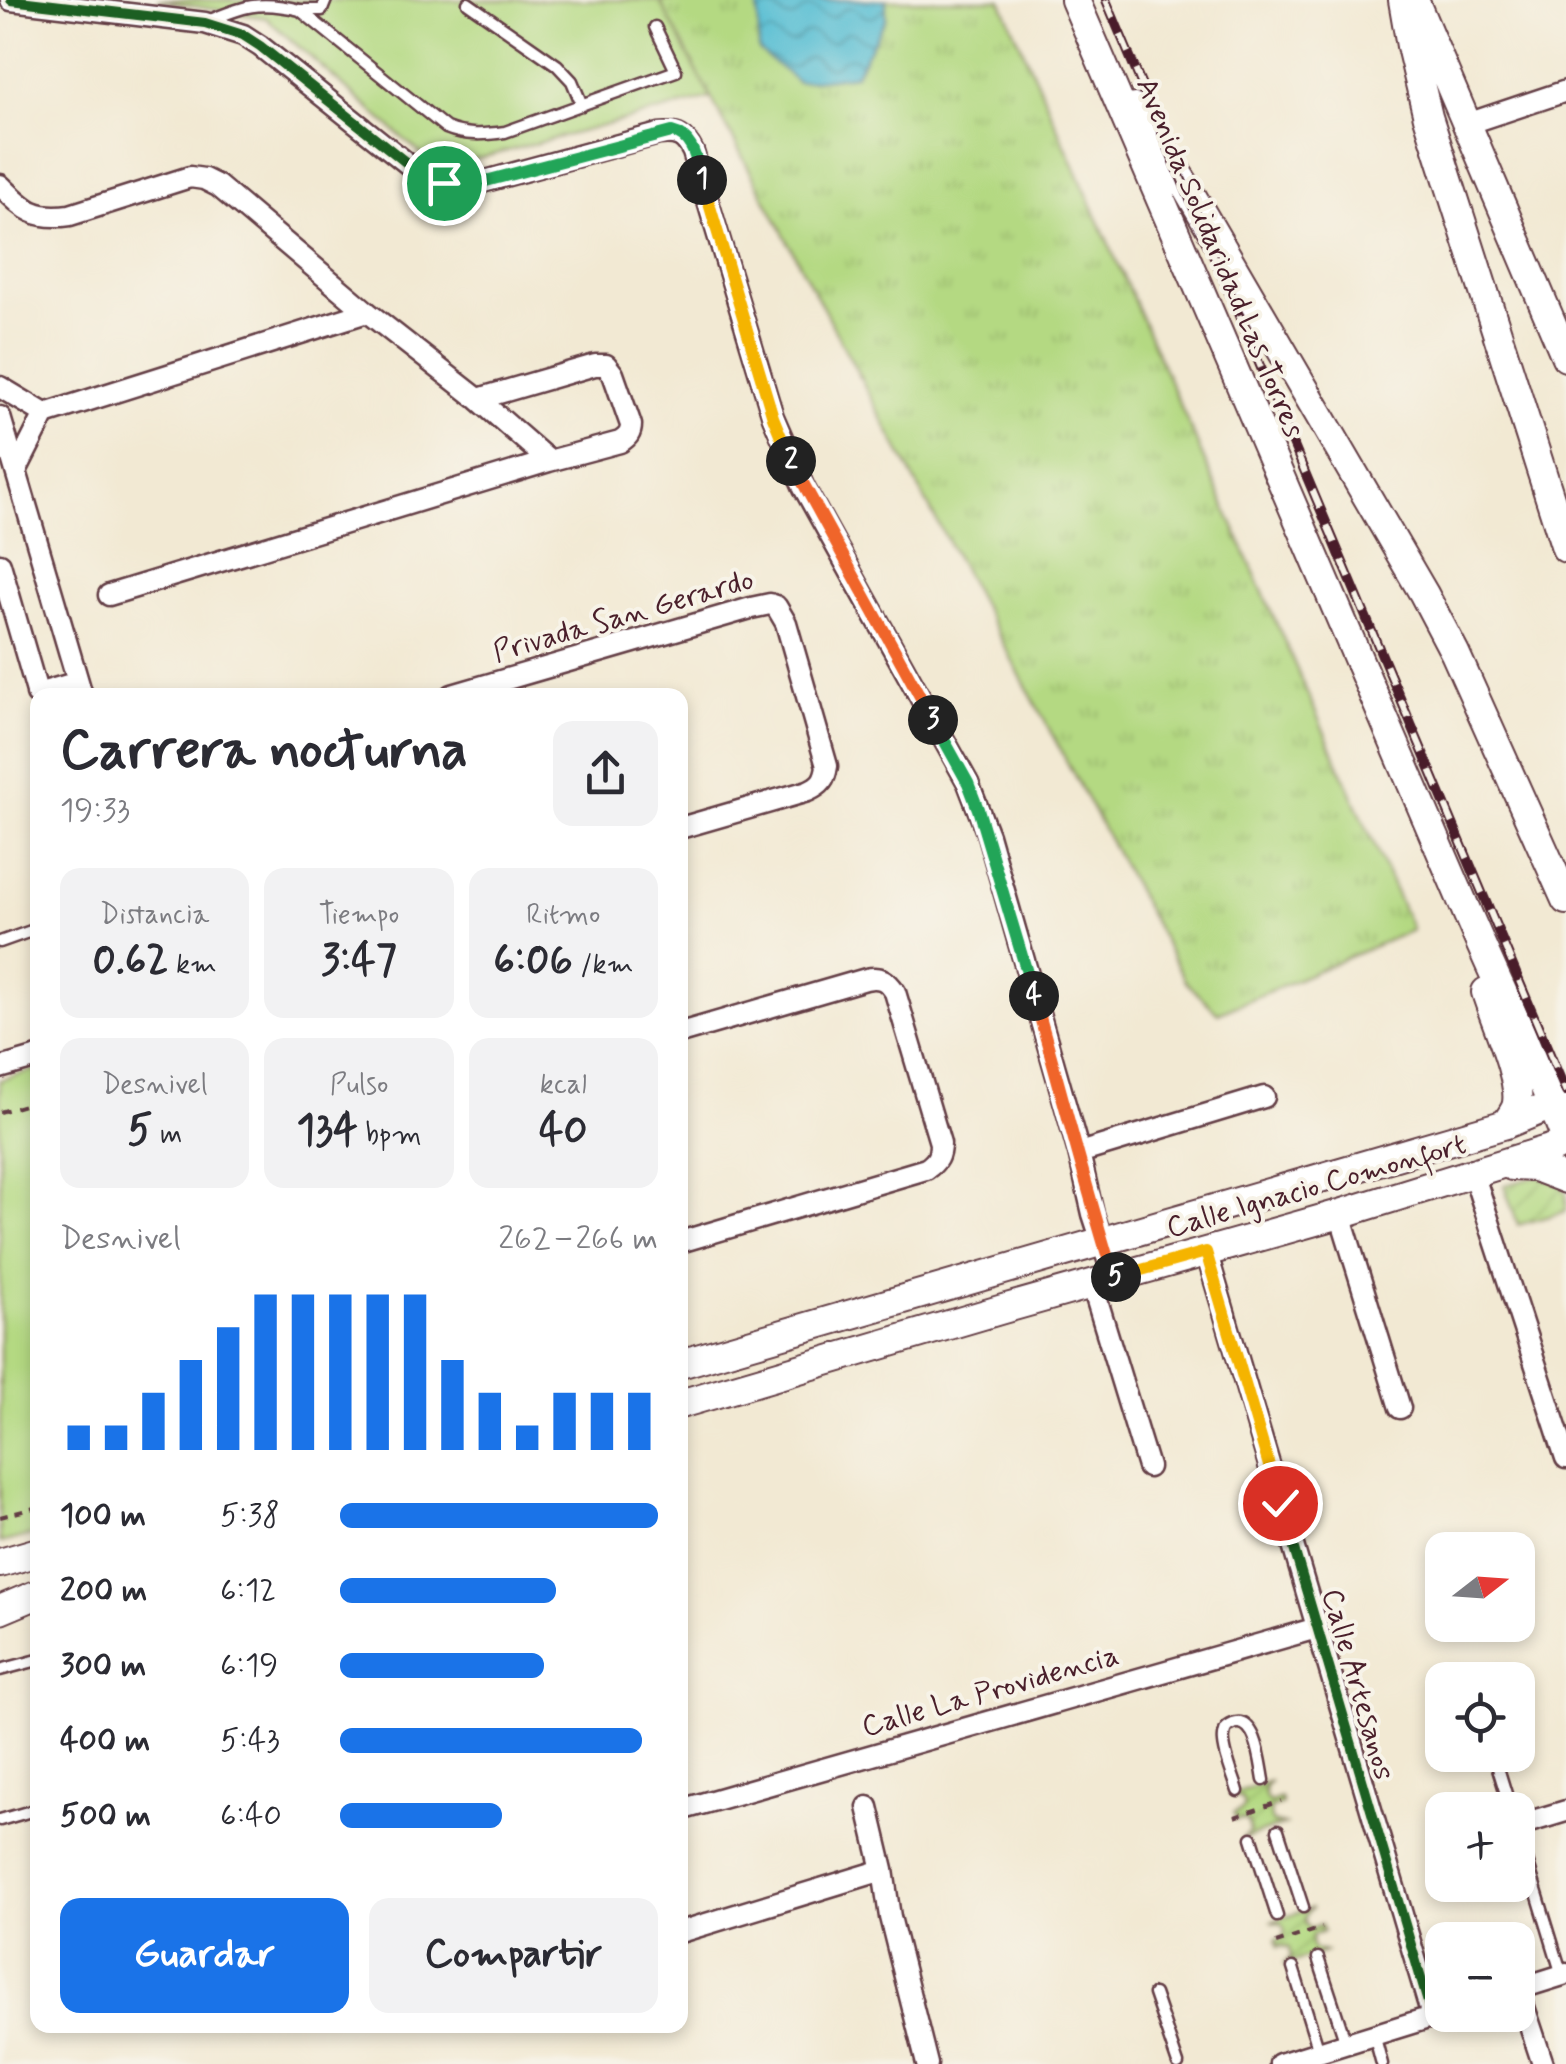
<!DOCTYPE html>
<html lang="es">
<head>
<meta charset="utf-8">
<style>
	:root { --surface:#fff; --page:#f2f2f3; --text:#2b2b33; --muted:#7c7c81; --accent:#1a73e8 }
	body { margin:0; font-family:Mynerve,sans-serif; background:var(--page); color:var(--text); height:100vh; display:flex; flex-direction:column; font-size:38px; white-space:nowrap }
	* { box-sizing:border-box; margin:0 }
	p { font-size:32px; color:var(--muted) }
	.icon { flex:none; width:55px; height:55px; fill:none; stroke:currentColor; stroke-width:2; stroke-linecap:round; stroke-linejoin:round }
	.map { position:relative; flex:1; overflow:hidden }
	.panel { position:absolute; left:30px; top:688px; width:658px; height:1345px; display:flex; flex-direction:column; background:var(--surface); border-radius:20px; box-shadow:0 5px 15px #0003 }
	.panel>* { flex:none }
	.needle { width:65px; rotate:73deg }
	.buttons { position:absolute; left:1425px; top:1532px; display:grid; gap:20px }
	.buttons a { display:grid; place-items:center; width:110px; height:110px; border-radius:20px; background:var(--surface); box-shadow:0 5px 15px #0003; font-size:50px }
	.pin { position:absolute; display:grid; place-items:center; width:85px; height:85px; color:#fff; margin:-42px; border:5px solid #fff; border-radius:50%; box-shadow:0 2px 10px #0007 }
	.km { position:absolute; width:50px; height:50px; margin:-25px; border-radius:50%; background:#222; color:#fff; font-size:28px; line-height:50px; text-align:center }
	.round { display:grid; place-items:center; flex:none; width:105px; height:105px; border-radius:20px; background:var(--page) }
	.summary { display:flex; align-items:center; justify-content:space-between; height:170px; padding:0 30px }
	h1 { font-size:55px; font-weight:700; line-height:75px }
	.stats { display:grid; grid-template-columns:repeat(3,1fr); gap:15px; height:170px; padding:10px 30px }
	.stats div { display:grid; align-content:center; border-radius:20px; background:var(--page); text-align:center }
	.stats b { font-size:42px; font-weight:700 }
	.stats small { font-size:28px; font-weight:400 }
	.stats p { font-size:28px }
	.chart { height:280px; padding:20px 30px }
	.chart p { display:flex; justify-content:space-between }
	.chart svg { width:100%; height:180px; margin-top:10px; stroke:var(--accent); stroke-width:6 }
	.action { display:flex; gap:20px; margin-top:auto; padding:20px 30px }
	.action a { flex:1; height:115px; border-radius:20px; background:var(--accent); color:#fff; font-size:40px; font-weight:700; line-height:115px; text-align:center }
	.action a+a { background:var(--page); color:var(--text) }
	ul { padding:0 30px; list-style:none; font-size:32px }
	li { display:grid; grid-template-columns:160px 120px 1fr; align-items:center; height:75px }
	li i { height:25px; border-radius:12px; background:var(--accent) }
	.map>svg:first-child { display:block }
</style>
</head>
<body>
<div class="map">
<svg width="1566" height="2064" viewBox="0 0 1566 2064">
	<defs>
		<pattern id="grass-tufts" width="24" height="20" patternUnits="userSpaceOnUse" patternTransform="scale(2.5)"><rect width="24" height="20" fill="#b4d982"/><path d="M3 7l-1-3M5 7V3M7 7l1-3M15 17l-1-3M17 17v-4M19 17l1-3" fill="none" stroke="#9cba70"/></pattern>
		<pattern id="garden-furrows" width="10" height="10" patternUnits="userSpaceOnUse" patternTransform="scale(2.5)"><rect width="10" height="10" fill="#b4d982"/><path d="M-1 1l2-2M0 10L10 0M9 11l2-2" fill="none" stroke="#9cba70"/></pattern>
		<pattern id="water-waves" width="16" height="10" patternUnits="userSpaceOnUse" patternTransform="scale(2.5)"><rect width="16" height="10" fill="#56bed3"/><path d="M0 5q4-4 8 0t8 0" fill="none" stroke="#499aab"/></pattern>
	</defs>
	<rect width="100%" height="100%" fill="#f7f3e8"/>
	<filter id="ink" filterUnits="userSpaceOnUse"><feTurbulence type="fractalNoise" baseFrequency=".01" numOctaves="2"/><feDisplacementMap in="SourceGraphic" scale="20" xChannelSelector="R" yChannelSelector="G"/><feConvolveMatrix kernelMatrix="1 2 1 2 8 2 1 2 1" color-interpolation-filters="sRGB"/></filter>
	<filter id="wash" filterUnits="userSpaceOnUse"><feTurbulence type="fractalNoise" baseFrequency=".0048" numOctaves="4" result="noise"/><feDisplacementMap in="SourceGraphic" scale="40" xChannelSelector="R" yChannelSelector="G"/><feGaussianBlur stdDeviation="2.25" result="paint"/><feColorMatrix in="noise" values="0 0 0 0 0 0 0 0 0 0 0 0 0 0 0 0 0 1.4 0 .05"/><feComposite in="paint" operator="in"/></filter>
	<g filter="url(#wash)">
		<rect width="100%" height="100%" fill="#f2e9d3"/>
		<!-- grass -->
		<path fill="url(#grass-tufts)" stroke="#7f7c56" stroke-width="2.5" d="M659,0h342l411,930 -194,83 -32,-31 -251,-464z"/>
		<!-- garden -->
		<path fill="url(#garden-furrows)" stroke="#7f7c56" stroke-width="2.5" d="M1539,1176l22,9 5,9v17l-48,14 -14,-40z
			M1271,1781c-8,6 -8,10 -5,18l4,3 10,-4 2,6 -11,4 -1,6 2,8 12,3 -42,14 8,-8 -2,-10 -6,-2 -6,1 -2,-7 7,-3 3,-5 -3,-8 -12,-2z
			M1312,1908c-8,6 -11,15 -1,21l10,-4 2,6 -11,4 -1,6 2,8 12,3 -42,13 8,-8 -2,-9 -6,-2 -5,1 -2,-7 6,-3 3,-5 -2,-8 -12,-2z"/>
		<!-- pitch -->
		<path fill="#b4d982" stroke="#7f7c56" stroke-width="2.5" d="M157,0h502l52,98 -273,71 -172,-151z
			M37,1069v465l-37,9v-463z"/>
		<!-- water -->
		<path fill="url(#water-waves)" stroke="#506e7f" stroke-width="2.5" d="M758,0h128v19l-31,56 -57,7 -39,-31z"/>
	</g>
	<g filter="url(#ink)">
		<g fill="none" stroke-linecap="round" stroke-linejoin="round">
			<defs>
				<path id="lane" d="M468,3l89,62 15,16 10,24
					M300,10h22l4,-10
					M206,22c37,-16 53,-22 94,-12l146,118c20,8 37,7 59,4l171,-61 -21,-44
					M0,942l31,-11
					M0,1670l38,-10
					M1494,1755l17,55
					M1238,1791c-4,-14 -16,-41 -14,-55 1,-7 2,-9 9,-12 24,-9 28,41 31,56
					M0,1820l38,-11
					M1278,1830l25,77
					M1518,1831l44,144
					M1252,1838l25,78
					M1318,1958l28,85
					M1293,1968l26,83
					M1154,1994l24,70
					M1374,2034l8,30"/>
				<path id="street" d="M11,0l194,23 38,12 17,11 148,118c27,18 41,23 74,18l177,-48c19,-2 26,2 34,18l80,265 31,71 164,295 20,52 91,318 14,61 21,64
					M1467,124l99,-33
					M0,185c25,24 33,35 70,30l120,-38 14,2 14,7 149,126 111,87 71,62
					M0,387l45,27
					M0,417l82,278
					M16,471l29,-57 322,-102
					M0,564l38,131
					M109,595l440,-134 71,-19c8,-5 11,-9 11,-17l-18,-51 -7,-9h-11l-117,34
					M37,694l41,-12
					M452,695l299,-87 19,-4 6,2 10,17 41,143c-2,14 -6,19 -19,25l-128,37
					M680,1033l186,-54c15,-3 21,1 29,13l45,151c0,13 -3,19 -14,26l-246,73
					M0,1068l38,-11
					M1079,1153l185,-56
					M1473,1173l93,285
					M1340,1214l60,194
					M1206,1251l226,765
					M1092,1284l56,183
					M868,1807l15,63 7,47 37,147
					M680,1810l637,-182
					M1526,1823l40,-12
					M680,1932l203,-62
					M1518,1989l25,75
					M1518,1989l48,-15
					M1280,2064l161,-50"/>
				<path id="secondary" d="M1075,0c129,301 260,602 388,903 33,79 72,155 103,236
					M1403,0l8,46 17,71 138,431
					M1414,0l152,357
					M1135,108l52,80 237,406 31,59 111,247
					M1486,992c8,27 35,84 31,111 -1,8 -7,14 -11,21
					M1512,1166l23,1 31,12
					M680,1364c275,-80 551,-158 826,-240l60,-25
					M680,1404l323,-95 337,-95 226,-70
					M0,1563l38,-11
					M0,1610l38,-16"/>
			</defs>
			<!-- lane casing -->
			<use href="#lane" stroke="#633d44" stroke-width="15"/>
			<!-- street casing -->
			<use href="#street" stroke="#633d44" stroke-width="25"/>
			<!-- secondary casing -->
			<use href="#secondary" stroke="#633d44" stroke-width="32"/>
			<!-- path -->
			<path stroke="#633d44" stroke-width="4" stroke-dasharray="8 8" stroke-linecap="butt" d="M0,1112l38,-11
				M0,1517l38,-10"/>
			<!-- lane -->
			<use href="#lane" stroke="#fff" stroke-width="10"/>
			<!-- street -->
			<use href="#street" stroke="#fff" stroke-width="20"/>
			<!-- secondary -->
			<use href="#secondary" stroke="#fff" stroke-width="28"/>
			<defs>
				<path id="rail" d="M1106,0l460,1092"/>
			</defs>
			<!-- rail casing -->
			<use href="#rail" stroke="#4a1f2b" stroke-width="10"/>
			<!-- rail -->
			<use href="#rail" stroke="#f7f3e8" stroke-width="6" stroke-dasharray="19" stroke-linecap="butt"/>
			<!-- path-bridge -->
			<path stroke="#633d44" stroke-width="4" stroke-dasharray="8 8" stroke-linecap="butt" d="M1235,1817l46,-16
				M1276,1943l46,-15"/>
			<defs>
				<path id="cycleway" d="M11,0l194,23 38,12 17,11 148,118c27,18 41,23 74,18l177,-48c19,-2 26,2 34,18l80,265 31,71 164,295 20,52 91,318 14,61 21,64
					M1206,1251l226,765"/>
			</defs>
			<!-- cycleway casing -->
			<use href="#cycleway" stroke="#f7f3e8" stroke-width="16"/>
			<!-- cycleway -->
			<use href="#cycleway" stroke="#1b5e20" stroke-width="10"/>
		</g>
	</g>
	<g fill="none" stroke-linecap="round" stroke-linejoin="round" filter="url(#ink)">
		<defs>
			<path id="split-1" d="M444,183l19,2 19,-3 190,-50c22,5 24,29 30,48"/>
			<path id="split-2" d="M702,180l71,237 18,44"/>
			<path id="split-3" d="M791,461l142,259"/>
			<path id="split-4" d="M933,720l35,63 10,26 56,187"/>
			<path id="split-5" d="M1034,996c27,94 51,188 80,282l2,-1"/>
			<path id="split-6" d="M1116,1277l90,-25 74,251"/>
		</defs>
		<!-- split-1 casing -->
		<use href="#split-1" stroke="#fff" stroke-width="20"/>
		<!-- split-2 casing -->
		<use href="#split-2" stroke="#fff" stroke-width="20"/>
		<!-- split-3 casing -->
		<use href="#split-3" stroke="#fff" stroke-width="20"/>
		<!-- split-4 casing -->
		<use href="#split-4" stroke="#fff" stroke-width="20"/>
		<!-- split-5 casing -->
		<use href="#split-5" stroke="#fff" stroke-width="20"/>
		<!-- split-6 casing -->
		<use href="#split-6" stroke="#fff" stroke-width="20"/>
		<!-- split-1 -->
		<use href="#split-1" stroke="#22a559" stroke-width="12"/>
		<!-- split-2 -->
		<use href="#split-2" stroke="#f5b400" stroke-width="12"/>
		<!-- split-3 -->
		<use href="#split-3" stroke="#f0652b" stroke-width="12"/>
		<!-- split-4 -->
		<use href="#split-4" stroke="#22a559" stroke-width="12"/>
		<!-- split-5 -->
		<use href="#split-5" stroke="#f0652b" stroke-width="12"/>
		<!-- split-6 -->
		<use href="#split-6" stroke="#f5b400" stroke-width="12"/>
	</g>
	<g text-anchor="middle" stroke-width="8" stroke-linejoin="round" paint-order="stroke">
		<!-- street labels -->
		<g font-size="30" fill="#4a1f2b" stroke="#f7f3e8">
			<text transform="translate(1221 257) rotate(67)" y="10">Avenida Solidaridad Las Torres</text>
			<text transform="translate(623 615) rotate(-16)" y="10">Privada San Gerardo</text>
			<text transform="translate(1316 1185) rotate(-16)" y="10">Calle Ignacio Comonfort</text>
			<text transform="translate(1359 1684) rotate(74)" y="10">Calle Artesanos</text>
			<text transform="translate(990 1690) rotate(-16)" y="10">Calle La Providencia</text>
		</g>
	</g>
</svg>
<div class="buttons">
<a><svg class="needle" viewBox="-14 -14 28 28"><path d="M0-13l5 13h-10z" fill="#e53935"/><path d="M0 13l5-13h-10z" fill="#7c7c81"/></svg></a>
<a><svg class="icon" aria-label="locate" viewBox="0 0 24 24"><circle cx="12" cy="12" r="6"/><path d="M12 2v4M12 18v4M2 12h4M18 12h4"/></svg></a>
<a>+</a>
<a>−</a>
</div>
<div class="pin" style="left:444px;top:183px;background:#1e9e55"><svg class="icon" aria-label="arrive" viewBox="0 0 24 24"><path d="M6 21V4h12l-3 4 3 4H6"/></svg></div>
<div class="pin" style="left:1280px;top:1503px;background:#d93025"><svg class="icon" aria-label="check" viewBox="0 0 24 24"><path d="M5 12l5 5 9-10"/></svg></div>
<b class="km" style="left:702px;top:180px">1</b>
<b class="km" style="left:791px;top:461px">2</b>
<b class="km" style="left:933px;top:720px">3</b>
<b class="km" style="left:1034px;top:996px">4</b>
<b class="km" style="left:1116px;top:1277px">5</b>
<section class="panel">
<div class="summary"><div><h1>Carrera nocturna</h1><p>19:33</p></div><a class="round"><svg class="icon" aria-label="share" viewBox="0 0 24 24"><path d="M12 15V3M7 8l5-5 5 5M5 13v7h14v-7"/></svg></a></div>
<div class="stats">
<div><p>Distancia</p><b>0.62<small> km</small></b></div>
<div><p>Tiempo</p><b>3:47</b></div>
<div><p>Ritmo</p><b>6:06<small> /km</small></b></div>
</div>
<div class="stats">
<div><p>Desnivel</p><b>5<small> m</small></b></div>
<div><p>Pulso</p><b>134<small> bpm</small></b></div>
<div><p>kcal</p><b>40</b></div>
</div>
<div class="chart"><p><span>Desnivel</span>262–266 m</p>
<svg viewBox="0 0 160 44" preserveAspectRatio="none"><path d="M5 44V38M15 44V38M25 44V30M35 44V22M45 44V14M55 44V6M65 44V6M75 44V6M85 44V6M95 44V6M105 44V22M115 44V30M125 44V38M135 44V30M145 44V30M155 44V30"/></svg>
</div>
<ul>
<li><b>100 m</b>5:38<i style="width:100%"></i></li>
<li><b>200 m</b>6:12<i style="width:68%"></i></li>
<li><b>300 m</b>6:19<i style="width:64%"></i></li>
<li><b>400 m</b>5:43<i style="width:95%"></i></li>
<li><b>500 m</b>6:40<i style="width:51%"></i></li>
</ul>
<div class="action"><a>Guardar</a><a>Compartir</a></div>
</section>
</div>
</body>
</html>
